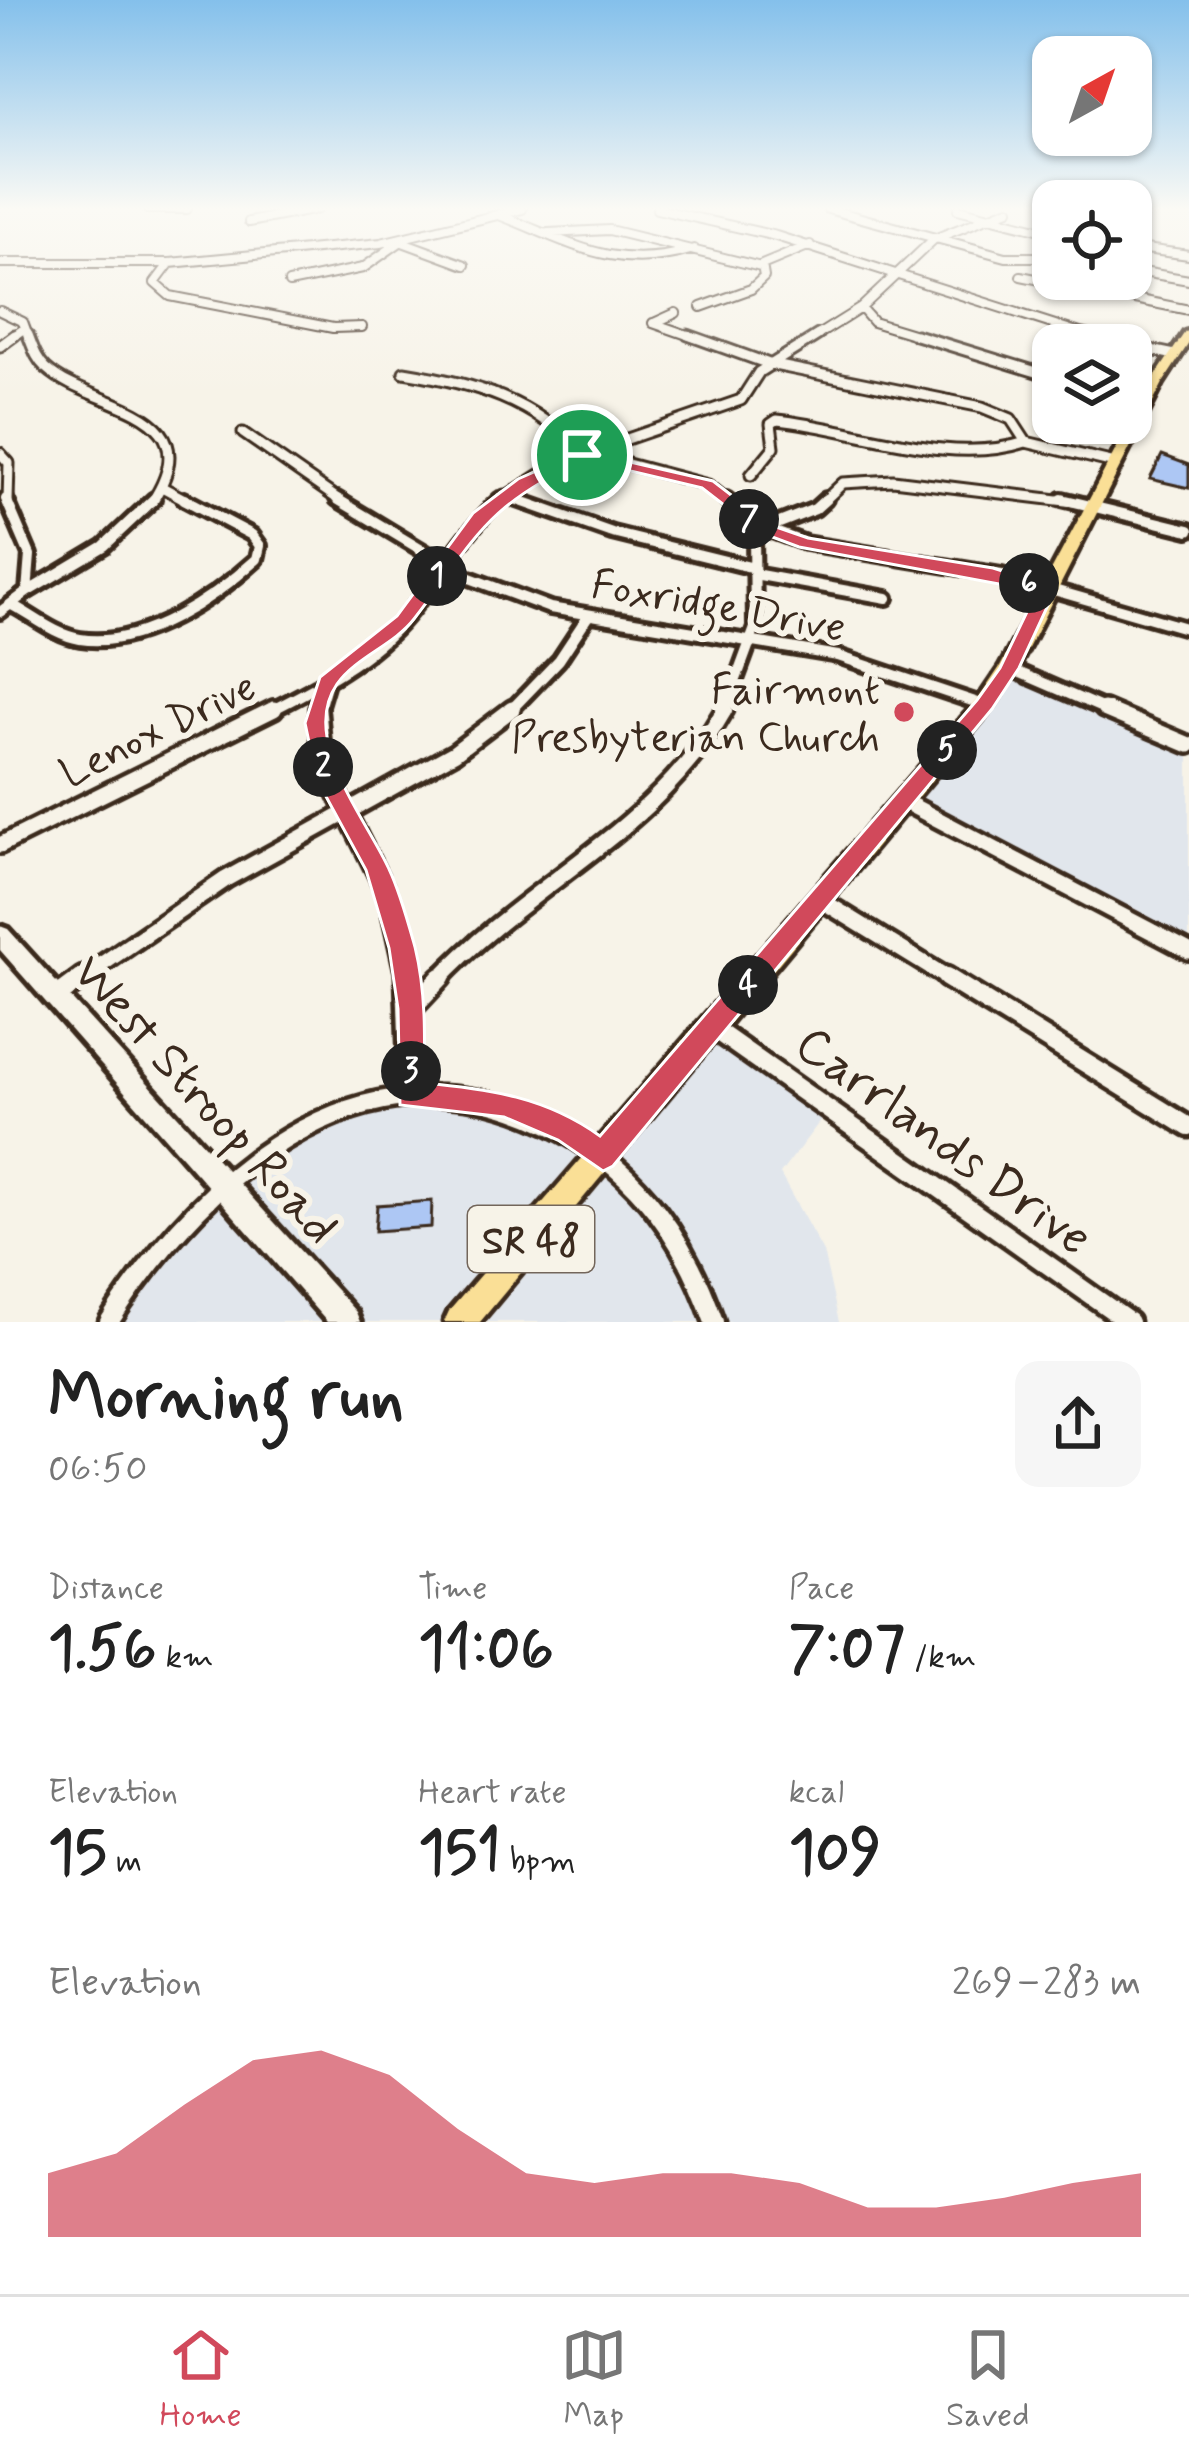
<!DOCTYPE html>
<html lang="en">
<head>
<meta charset="utf-8">
<style>
	:root { --surface:#fff; --page:#f6f6f6; --text:#222; --muted:#767676; --line:#e0e0e0; --accent:#d1495b }
	body { margin:0; font-family:Mynerve,sans-serif; background:var(--page); color:var(--text); height:100vh; display:flex; flex-direction:column; font-size:45px; white-space:nowrap }
	* { box-sizing:border-box; margin:0 }
	p { font-size:39px; color:var(--muted) }
	.icon { flex:none; width:66px; height:66px; fill:none; stroke:currentColor; stroke-width:2; stroke-linecap:round; stroke-linejoin:round }
	.map { position:relative; height:1322px; overflow:hidden }
	.drawer { display:flex; flex-direction:column; background:var(--surface); flex:1 }
	.drawer>* { flex:none }
	.needle { width:78px; rotate:40deg }
	.buttons { position:absolute; left:1032px; top:36px; display:grid; gap:24px }
	.buttons a { display:grid; place-items:center; width:120px; height:120px; border-radius:24px; background:var(--surface); box-shadow:0 3px 9px #0004; font-size:60px }
	.pin { position:absolute; display:grid; place-items:center; width:102px; height:102px; color:#fff; margin:-51px; border:6px solid #fff; border-radius:50%; box-shadow:0 3px 12px #0007 }
	.km { position:absolute; width:60px; height:60px; margin:-30px; border-radius:50%; background:#222; color:#fff; font-size:33px; line-height:60px; text-align:center }
	.round { display:grid; place-items:center; flex:none; width:126px; height:126px; border-radius:24px; background:var(--page) }
	.summary { display:flex; align-items:center; justify-content:space-between; height:204px; padding:0 48px }
	h1 { font-size:66px; font-weight:700; line-height:90px }
	.stats { display:grid; grid-template-columns:repeat(3,1fr); gap:18px; height:204px; padding:12px 48px }
	.stats div { display:grid; align-content:center }
	.stats b { font-size:60px; font-weight:700 }
	.stats small { font-size:33px; font-weight:400 }
	.stats p { font-size:33px }
	.chart { height:336px; padding:24px 48px }
	.chart p { display:flex; justify-content:space-between }
	.chart svg { width:100%; height:216px; margin-top:12px; fill:var(--accent); opacity:.7 }
	.tab-bar { display:flex; justify-content:space-around; align-items:center; height:168px; border-top:3px solid var(--line); background:var(--surface); font-size:33px; color:var(--muted) }
	.tab-bar a { display:grid; justify-items:center; gap:6px }
	.tab-bar .on { color:var(--accent) }
	.map>svg:first-child { display:block }
</style>
</head>
<body>
<div class="map">
<svg width="1189" height="1322" viewBox="0 0 1189 1322">
	<rect width="100%" height="100%" fill="#f7f3e8"/>
	<filter id="ink" filterUnits="userSpaceOnUse"><feTurbulence type="fractalNoise" baseFrequency=".00833" numOctaves="2"/><feDisplacementMap in="SourceGraphic" scale="24" xChannelSelector="R" yChannelSelector="G"/><feConvolveMatrix kernelMatrix="1 2 1 2 8 2 1 2 1" color-interpolation-filters="sRGB"/></filter>
	<g filter="url(#ink)">
		<!-- built -->
		<path fill="#e1e6ec" d="M1009,668l180,77v206l-284,-149z
			M711,1027l119,81 -50,66 43,78 16,70h-730l39,-65 160,-132 139,-30 156,61z"/>
		<!-- building -->
		<path fill="#adc7f4" stroke="#3b2a1e" stroke-width="3" d="M1162,455l27,10v23l-39,-9z
			M432,1201l-1,26 -56,4 2,-26z"/>
		<g fill="none" stroke-linecap="round" stroke-linejoin="round">
			<defs>
				<path id="minor-far4" d="M147,209h40
					M657,209l119,27 320,102
					M828,209l178,48h47
					M958,209l95,24
					M499,215c73,28 115,58 195,34
					M249,222l68,-13
					M548,233l61,-3 152,37
					M400,241l65,24
					M1131,247l58,8
					M0,263h170l211,-20 141,-34
					M170,263l-15,20 15,13 163,32 29,-1
					M1131,270l58,10
					M1021,276l168,34
					M289,283l74,-15 37,-26
					M701,307l50,-18 13,-12 -2,-12 48,-20
					M861,308l12,14 53,16
					M0,311l23,11 6,16
					M653,323l43,15
					M654,323l22,-10
					M11,338l14,-10
					M813,338l48,-30 73,-69 75,-30"/>
				<path id="minor-far3" d="M28,335c5,12 8,24 18,33 45,42 168,38 106,134
					M688,335l81,29 213,43 29,12 15,23
					M916,335l137,42
					M1084,335l40,10
					M0,346l15,-11
					M1131,346l44,9
					M404,372c68,11 132,28 178,83
					M1131,395l18,4
					M243,433l99,69
					M1026,442l89,21
					M0,453l9,10 -1,39
					M590,454l118,31 22,17
					M751,475l23,-28 -3,-23 6,-4c79,8 171,47 249,22
					M162,487l28,15
					M504,495l20,7
					M497,502l63,-40 181,-62 18,-28 59,-37
					M823,502l20,-19 50,-3 181,22"/>
				<path id="minor-far2" d="M337,499l108,65
					M515,499l97,34 142,35
					M726,499l38,29 41,15 197,32 187,54
					M1062,499l127,31
					M443,568l107,40 288,48 146,49
					M754,574l133,24
					M27,592l77,-46 50,-47
					M12,605c21,11 43,30 68,34 61,10 134,-41 177,-80l3,-13 -8,-11 -68,-36
					M0,612l27,-20 3,-37 -24,-56
					M1009,668l102,44
					M268,712c48,-24 104,-53 139,-96 32,-39 55,-81 93,-117
					M318,712l9,-30
					M509,712l50,-52 29,-44
					M724,712l31,-84 -1,-95 61,-24 11,-10"/>
				<path id="minor-far1" d="M318,709l5,56 64,129 19,86
					M1104,709l85,36
					M905,802l284,149
					M0,845l274,-136
					M821,900l130,80
					M79,980l147,-101 228,-126 58,-44
					M438,980c91,-97 220,-151 287,-271"/>
				<path id="minor" d="M406,977l4,118
					M946,977l243,150
					M56,997l27,-20
					M411,1009l30,-32
					M711,1027l418,295
					M109,1322c101,-157 265,-294 455,-190 77,42 122,109 150,190"/>
				<path id="secondary" d="M0,926l8,3 348,383 4,10h-33l-327,-372z"/>
				<path id="primary" d="M1189,331v12l-26,40 -145,285 -27,41 -511,613h-36l5,-11 528,-610 23,-34 151,-284 34,-51z"/>
			</defs>
			<!-- minor-far4 casing -->
			<use href="#minor-far4" stroke="#3b2a1e" stroke-width="12"/>
			<!-- minor-far3 casing -->
			<use href="#minor-far3" stroke="#3b2a1e" stroke-width="15"/>
			<!-- minor-far2 casing -->
			<use href="#minor-far2" stroke="#3b2a1e" stroke-width="20"/>
			<!-- minor-far1 casing -->
			<use href="#minor-far1" stroke="#3b2a1e" stroke-width="24"/>
			<!-- minor casing -->
			<use href="#minor" stroke="#3b2a1e" stroke-width="27"/>
			<!-- secondary casing -->
			<use href="#secondary" stroke="#3b2a1e" stroke-width="10"/>
			<!-- primary casing -->
			<use href="#primary" stroke="#3b2a1e" stroke-width="9"/>
			<!-- minor-far4 -->
			<use href="#minor-far4" stroke="#f7f3e8" stroke-width="8"/>
			<!-- minor-far3 -->
			<use href="#minor-far3" stroke="#f7f3e8" stroke-width="9"/>
			<!-- minor-far2 -->
			<use href="#minor-far2" stroke="#f7f3e8" stroke-width="10"/>
			<!-- minor-far1 -->
			<use href="#minor-far1" stroke="#f7f3e8" stroke-width="15"/>
			<!-- minor -->
			<use href="#minor" stroke="#f7f3e8" stroke-width="18"/>
			<!-- secondary -->
			<use href="#secondary" fill="#f7f3e8" fill-rule="evenodd"/>
			<!-- primary -->
			<use href="#primary" fill="#fadf96" fill-rule="evenodd"/>
		</g>
	</g>
	<!-- sky -->
	<linearGradient id="sky" x2="0" y2="1"><stop stop-color="#84c0eb"/><stop offset="0.53" stop-color="#fbfaf5"/><stop offset="1" stop-color="#fbfaf5" stop-opacity="0"/></linearGradient>
	<rect width="1189" height="394" fill="url(#sky)"/>
	<!-- route -->
	<path fill="#d1495b" stroke="#fff" stroke-width="3" fill-rule="evenodd" d="M582,451l131,30 57,44 38,13 185,30 63,20 -37,80 -27,41 -379,457 -10,5 -45,-31 -54,-23 -104,-12 -2,-96 -9,-61 -23,-78 -49,-90 -12,-57 15,-46 77,-61 76,-103 45,-34zM584,460l118,28 57,44 40,15 238,44 -37,77 -23,32 -377,436c-54,-39 -111,-47 -176,-53 1,-46 2,-91 -9,-136 -7,-25 -15,-55 -26,-78 -22,-49 -90,-130 -52,-185 19,-27 57,-39 77,-65 63,-82 71,-113 170,-159z"/>
	<!-- markers -->
	<circle fill="#d1495b" stroke="#f7f3e8" stroke-width="4.5" cx="904" cy="712" r="12"/>
	<g text-anchor="middle" stroke-width="12" stroke-linejoin="round" paint-order="stroke">
		<!-- shield labels -->
		<rect fill="#f7f3e8" stroke="#73665b" stroke-width="3" x="468" y="1206" width="126" height="66" rx="9"/>
		<g font-size="39" font-weight="bold" fill="#3b2a1e">
			<text x="531" y="1253">SR 48</text>
		</g>
		<!-- street labels -->
		<g font-size="42" fill="#3b2a1e" stroke="#f7f3e8">
			<text transform="translate(719 604) rotate(10)" y="15">Foxridge Drive</text>
			<text transform="translate(157 728) rotate(-26)" y="15">Lenox Drive</text>
		</g>
		<!-- poi labels -->
		<g font-size="42" fill="#3b2a1e" stroke="#f7f3e8" text-anchor="end">
			<text x="880" y="703">Fairmont<tspan x="880" dy="48">Presbyterian Church</tspan></text>
		</g>
		<!-- near-street labels -->
		<g font-size="51" fill="#3b2a1e" stroke="#f7f3e8">
			<text transform="translate(207 1098) rotate(48)" y="18">West Stroop Road</text>
			<text transform="translate(945 1139) rotate(36)" y="18">Carrlands Drive</text>
		</g>
	</g>
</svg>
<div class="buttons">
<a><svg class="needle" viewBox="-14 -14 28 28"><path d="M0-13l5 13h-10z" fill="#e53935"/><path d="M0 13l5-13h-10z" fill="#767676"/></svg></a>
<a><svg class="icon" aria-label="locate" viewBox="0 0 24 24"><circle cx="12" cy="12" r="6"/><path d="M12 2v4M12 18v4M2 12h4M18 12h4"/></svg></a>
<a><svg class="icon" aria-label="layers" viewBox="0 0 24 24"><path d="M12 4l9 5-9 5-9-5zM3 14l9 5 9-5"/></svg></a>
</div>
<div class="pin" style="left:582px;top:455px;background:#1e9e55"><svg class="icon" aria-label="arrive" viewBox="0 0 24 24"><path d="M6 21V4h12l-3 4 3 4H6"/></svg></div>
<b class="km" style="left:437px;top:576px">1</b>
<b class="km" style="left:323px;top:767px">2</b>
<b class="km" style="left:411px;top:1071px">3</b>
<b class="km" style="left:748px;top:985px">4</b>
<b class="km" style="left:947px;top:750px">5</b>
<b class="km" style="left:1029px;top:583px">6</b>
<b class="km" style="left:749px;top:519px">7</b>
</div>
<section class="drawer">
<div class="summary"><div><h1>Morning run</h1><p>06:50</p></div><a class="round"><svg class="icon" aria-label="share" viewBox="0 0 24 24"><path d="M12 15V3M7 8l5-5 5 5M5 13v7h14v-7"/></svg></a></div>
<div class="stats">
<div><p>Distance</p><b>1.56<small> km</small></b></div>
<div><p>Time</p><b>11:06</b></div>
<div><p>Pace</p><b>7:07<small> /km</small></b></div>
</div>
<div class="stats">
<div><p>Elevation</p><b>15<small> m</small></b></div>
<div><p>Heart rate</p><b>151<small> bpm</small></b></div>
<div><p>kcal</p><b>109</b></div>
</div>
<div class="chart"><p><span>Elevation</span>269–283 m</p>
<svg viewBox="0 0 160 44" preserveAspectRatio="none"><path d="M0 44V31L10 27L20 17L30 8L40 6L50 11L60 22L70 31L80 33L90 31L100 31L110 33L120 38L130 38L140 36L150 33L160 31V44z"/></svg>
</div>
</section>
<nav class="tab-bar">
<a class="on"><svg class="icon" aria-label="home" viewBox="0 0 24 24"><path d="M3 11l9-7 9 7M6 9v11h12V9"/></svg>Home</a>
<a><svg class="icon" aria-label="map" viewBox="0 0 24 24"><path d="M3 6l6-2 6 2 6-2v14l-6 2-6-2-6 2zM9 4v14M15 6v14"/></svg>Map</a>
<a><svg class="icon" aria-label="saved" viewBox="0 0 24 24"><path d="M7 4h10v16l-5-4-5 4z"/></svg>Saved</a>
</nav>
</body>
</html>
